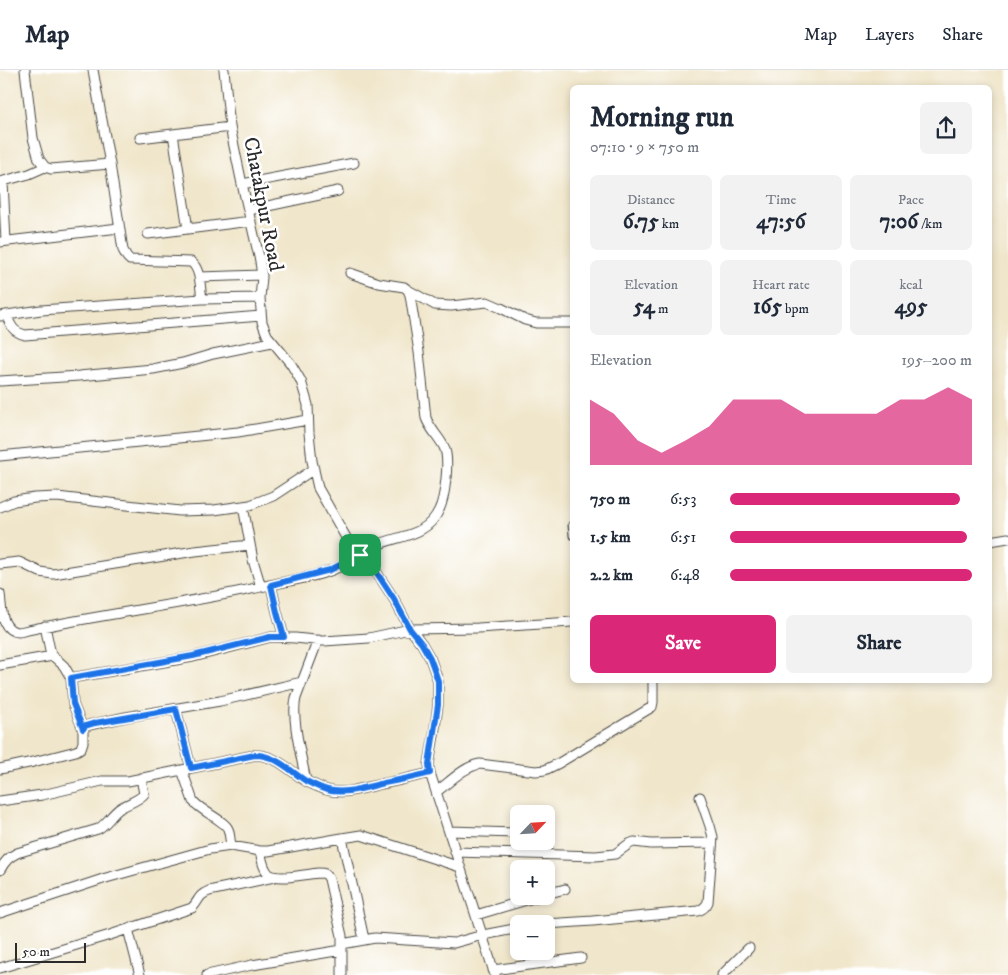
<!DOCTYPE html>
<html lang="en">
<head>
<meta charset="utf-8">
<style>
	:root { --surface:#fff; --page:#f2f2f3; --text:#1f2937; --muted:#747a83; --line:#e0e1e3; --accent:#db2777 }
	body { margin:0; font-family:"IM FELL DW Pica",serif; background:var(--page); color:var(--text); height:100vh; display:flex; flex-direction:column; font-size:19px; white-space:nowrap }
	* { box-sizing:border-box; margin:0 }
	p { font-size:16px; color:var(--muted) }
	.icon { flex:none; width:28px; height:28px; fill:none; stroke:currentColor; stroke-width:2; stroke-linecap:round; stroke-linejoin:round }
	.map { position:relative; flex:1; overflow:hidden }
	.side { position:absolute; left:570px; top:15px; width:422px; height:598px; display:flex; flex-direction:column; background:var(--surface); border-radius:8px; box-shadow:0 2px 8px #0003 }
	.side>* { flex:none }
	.needle { width:32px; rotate:65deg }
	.tools { position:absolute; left:510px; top:735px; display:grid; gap:10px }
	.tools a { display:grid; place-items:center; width:45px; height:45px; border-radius:8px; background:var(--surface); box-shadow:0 2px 8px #0003; font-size:25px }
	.scale { position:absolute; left:15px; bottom:12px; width:71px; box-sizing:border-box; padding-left:5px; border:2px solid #2b2b2b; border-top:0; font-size:14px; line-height:18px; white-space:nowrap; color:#2b2b2b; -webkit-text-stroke:4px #fff; paint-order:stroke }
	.pin { position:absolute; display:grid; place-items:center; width:42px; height:42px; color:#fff; margin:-21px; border-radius:10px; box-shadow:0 2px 8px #0006 }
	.round { display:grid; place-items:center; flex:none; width:52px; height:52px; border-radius:8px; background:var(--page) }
	.summary { display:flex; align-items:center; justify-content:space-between; height:85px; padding:0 20px }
	h1 { font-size:28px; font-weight:800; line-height:38px }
	.metrics { display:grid; grid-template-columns:repeat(3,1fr); gap:8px; height:85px; padding:5px 20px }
	.metrics div { display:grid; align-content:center; border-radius:8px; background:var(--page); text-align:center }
	.metrics b { font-size:21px; font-weight:800 }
	.metrics small { font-size:14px; font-weight:400 }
	.metrics p { font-size:14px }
	.chart { height:140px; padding:10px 20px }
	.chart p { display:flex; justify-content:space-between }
	.chart svg { width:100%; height:90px; margin-top:5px; fill:var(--accent); opacity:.7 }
	.primary-button { display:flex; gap:10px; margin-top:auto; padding:10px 20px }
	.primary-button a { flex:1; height:58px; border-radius:8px; background:var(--accent); color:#fff; font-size:20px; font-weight:800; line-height:58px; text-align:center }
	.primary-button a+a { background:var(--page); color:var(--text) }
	ul { padding:0 20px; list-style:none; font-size:16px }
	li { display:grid; grid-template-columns:80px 60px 1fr; align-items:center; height:38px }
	li i { height:12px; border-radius:6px; background:var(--accent) }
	header { display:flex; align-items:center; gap:30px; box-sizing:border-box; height:70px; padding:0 25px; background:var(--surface); border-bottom:1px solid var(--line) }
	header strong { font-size:24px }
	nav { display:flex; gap:28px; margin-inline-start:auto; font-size:18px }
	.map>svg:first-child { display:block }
</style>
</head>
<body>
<header>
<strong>Map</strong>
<nav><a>Map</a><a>Layers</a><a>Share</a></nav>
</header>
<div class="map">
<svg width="1008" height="905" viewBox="0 0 1008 905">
	<rect width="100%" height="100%" fill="#fff"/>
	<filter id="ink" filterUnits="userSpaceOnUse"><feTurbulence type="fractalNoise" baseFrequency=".02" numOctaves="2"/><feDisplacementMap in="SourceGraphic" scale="10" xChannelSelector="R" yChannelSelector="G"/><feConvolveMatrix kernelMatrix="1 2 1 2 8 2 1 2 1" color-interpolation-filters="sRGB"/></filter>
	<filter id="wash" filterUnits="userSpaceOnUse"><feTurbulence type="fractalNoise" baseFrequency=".0096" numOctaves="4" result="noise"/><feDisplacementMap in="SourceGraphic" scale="20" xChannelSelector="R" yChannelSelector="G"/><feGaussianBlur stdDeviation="1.12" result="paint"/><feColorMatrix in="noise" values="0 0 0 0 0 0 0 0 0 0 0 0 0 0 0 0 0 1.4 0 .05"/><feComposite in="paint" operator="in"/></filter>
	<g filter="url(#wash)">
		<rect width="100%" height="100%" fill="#f0e6cb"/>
	</g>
	<g filter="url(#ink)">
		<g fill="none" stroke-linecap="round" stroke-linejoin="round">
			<defs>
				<path id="service" d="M571,455l1,11"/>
				<path id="minor" d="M25,0l8,68 6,21 6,8 6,2 59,-5
					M93,0l17,94 13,86 4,7 3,3 61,2c10,7 9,26 11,37
					M224,0l6,57 12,57 18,77 2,16 -2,21 2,24 5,13 24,29 10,17 7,24 1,28 3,28 6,27 30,53 29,32 17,26 16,30 12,15 8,14 4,11 4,12v24l-4,30 -5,29 1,9 65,202
					M173,64l15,95
					M140,68l90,-11
					M0,112l29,-8 16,-7
					M3,112l3,59
					M242,114l112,-21
					M249,140l89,-19
					M148,164l103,-13
					M0,172l119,-14
					M199,207l63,-2
					M408,220l27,15 16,1 36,-4 14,6 24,12 11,3h36
					M6,245c6,12 6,16 19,20l236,-19
					M0,246l41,-6 161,-11 58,-1
					M0,311l79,-5 74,-7 30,-6 30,-9 59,-12
					M0,386l238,-24 70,-12
					M243,436l10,54 8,27
					M0,437l14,-6 21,-3 22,-1 123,14 34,-1 36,-5 23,-9 41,-27
					M990,471l18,-3
					M0,494l19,-2 21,10 13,2 142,-23 55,-6
					M271,515l6,27 7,25
					M0,524c2,14 0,37 19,38 81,-18 165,-27 246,-46 22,-5 46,-8 67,-16 10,-4 21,-10 30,-16 4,-2 8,-6 13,-8 22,-11 51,-8 64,-36 6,-12 11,-51 5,-63 -5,-10 -14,-18 -18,-29l-7,-66 -9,-57 -2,-5 -4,-3 -25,-4 -29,-10
					M45,556l5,24 3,6 11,10 7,12 2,26 10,25
					M0,595l53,-9
					M71,608l122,-21 78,-20 24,1 29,3 45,-3 41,-9 68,-1 94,-6
					M176,639l15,59
					M0,699l33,-7 43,-11 5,-3 2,-6v-13l2,-3 4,-1 37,-8 94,-16 82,-19
					M182,700l11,31c8,10 32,20 35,28 2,5 2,12 3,17
					M306,711c-4,-22 -15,-62 -10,-83l22,-58
					M436,722c14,-10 27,-25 44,-28l56,7 9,-1 14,-7 93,-56 1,-5v-22
					M0,731l42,-6 60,-14h26l127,-26c21,0 34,15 51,26 6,3 14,7 21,9 17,5 37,-2 54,-6 16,-3 32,-7 49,-11
					M449,761l70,2
					M342,768l22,101
					M260,781c2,8 3,18 9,23 9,7 38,0 49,-1 6,0 8,0 11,6l13,57v39
					M455,782l141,4 19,-2 14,-10 5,-2 17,2 61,-1
					M0,800c5,-9 9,-13 17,-17l81,-24c9,-5 13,-14 21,-20 8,-6 18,-7 25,-15l-3,-16
					M546,824l19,-5
					M0,843l106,-35 104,-29 21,-3 29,5h8l74,-13 19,-3 99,32
					M476,845l64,-19
					M546,854l47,-3 105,-10c5,-2 8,-4 10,-9l5,-65 -3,-11 -10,-29
					M128,859l12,46
					M342,874l33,-6 79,5 29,-8 36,-7
					M0,898l110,-33 82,-27c8,-8 5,-12 17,-17l65,-14
					M493,900l88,-12
					M207,905l45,-10 90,-15
					M722,905l27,-27"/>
			</defs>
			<!-- service casing -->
			<use href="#service" stroke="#494743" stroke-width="7"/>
			<!-- minor casing -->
			<use href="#minor" stroke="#494743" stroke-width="11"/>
			<!-- service -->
			<use href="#service" stroke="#fff" stroke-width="4.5"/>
			<!-- minor -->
			<use href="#minor" stroke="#fff" stroke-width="9"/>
		</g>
	</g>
	<g fill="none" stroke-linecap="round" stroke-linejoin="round" filter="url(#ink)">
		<defs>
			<path id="route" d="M360,485l17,18 17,26 16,30 12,15 8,14 4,11 4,12v24l-9,59 1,9c-15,4 -30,7 -46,10 -17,4 -39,12 -57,7 -7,-2 -15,-6 -21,-9 -17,-11 -30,-26 -51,-26l-64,13 -15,-59 -81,14 -10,3 -2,3 -10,-25 -2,-26 122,-22 77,-19h14l-7,-25 -6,-27 59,-15z"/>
		</defs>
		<!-- route casing -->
		<use href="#route" stroke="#fff" stroke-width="10"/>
		<!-- route -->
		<use href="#route" stroke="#1a73e8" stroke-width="6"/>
	</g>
	<g text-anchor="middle" stroke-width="5" stroke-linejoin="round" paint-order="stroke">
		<!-- street labels -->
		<g font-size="21" fill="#2b2b2b" stroke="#fff">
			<text transform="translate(264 134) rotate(79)" y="7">Chatakpur Road</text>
		</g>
	</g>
</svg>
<div class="tools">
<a><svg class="needle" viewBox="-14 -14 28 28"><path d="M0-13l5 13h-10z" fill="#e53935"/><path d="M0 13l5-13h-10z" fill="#747a83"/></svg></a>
<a>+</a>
<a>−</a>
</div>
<div class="scale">50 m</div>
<div class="pin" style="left:360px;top:485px;background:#1e9e55"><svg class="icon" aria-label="arrive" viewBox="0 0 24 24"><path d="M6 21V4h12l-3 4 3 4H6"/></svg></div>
<section class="side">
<div class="summary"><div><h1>Morning run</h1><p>07:10 · 9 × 750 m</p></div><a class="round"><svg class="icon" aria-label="share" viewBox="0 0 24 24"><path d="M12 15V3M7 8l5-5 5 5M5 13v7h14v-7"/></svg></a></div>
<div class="metrics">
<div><p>Distance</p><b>6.75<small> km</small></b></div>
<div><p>Time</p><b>47:56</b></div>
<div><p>Pace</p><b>7:06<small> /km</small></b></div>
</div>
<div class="metrics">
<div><p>Elevation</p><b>54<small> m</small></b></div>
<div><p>Heart rate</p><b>165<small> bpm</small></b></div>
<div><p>kcal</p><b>495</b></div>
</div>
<div class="chart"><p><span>Elevation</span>195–200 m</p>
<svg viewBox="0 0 160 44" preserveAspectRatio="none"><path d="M0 44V12L10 19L20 32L30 38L40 32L50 25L60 12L70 12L80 12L90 19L100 19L110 19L120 19L130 12L140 12L150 6L160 12V44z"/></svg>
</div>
<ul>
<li><b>750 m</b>6:53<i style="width:95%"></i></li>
<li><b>1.5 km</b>6:51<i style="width:98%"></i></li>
<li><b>2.2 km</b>6:48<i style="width:100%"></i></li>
</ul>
<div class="primary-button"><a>Save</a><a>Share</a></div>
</section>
</div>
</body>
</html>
